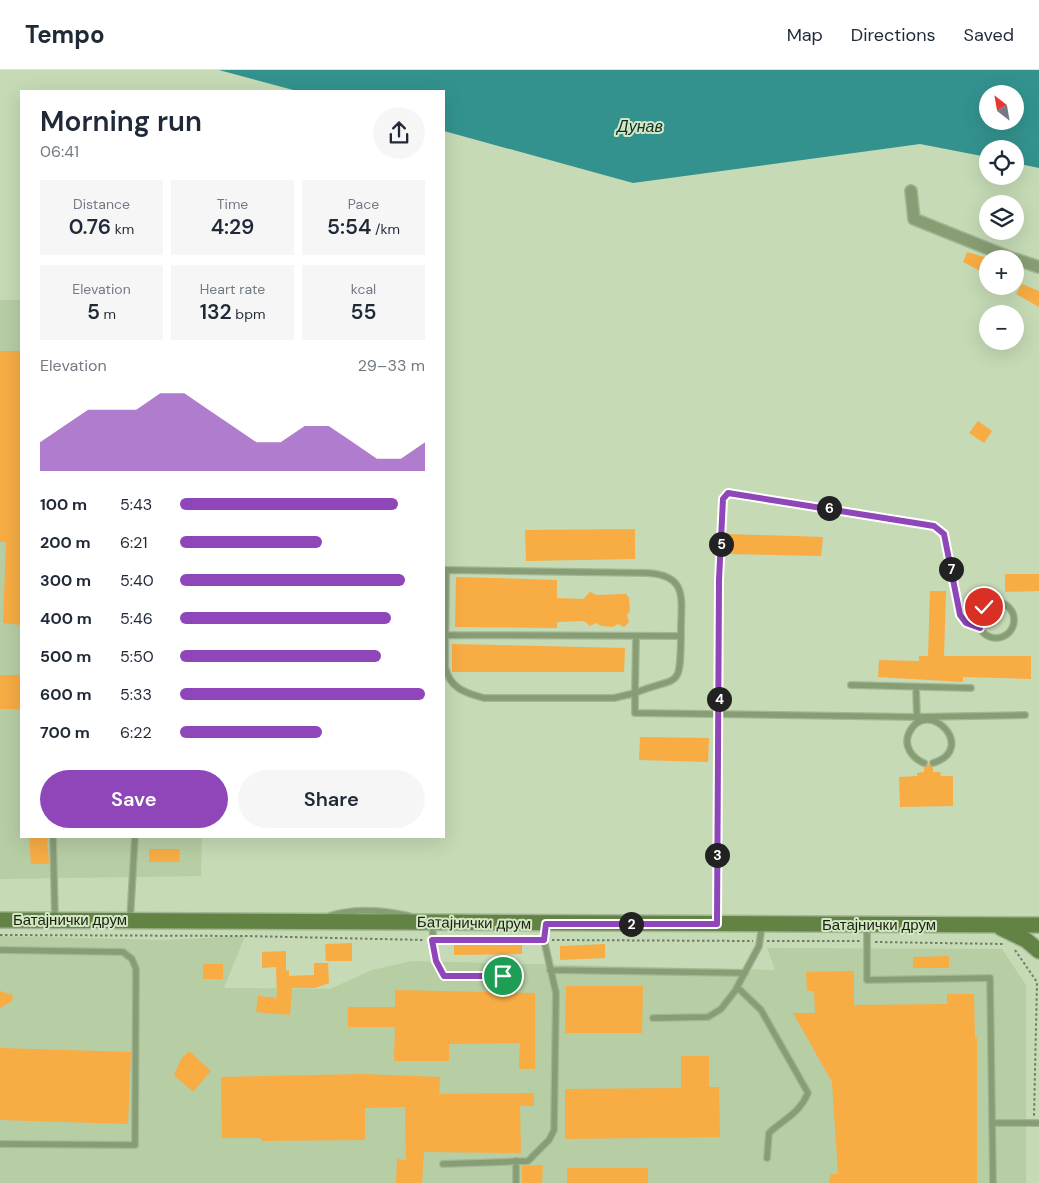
<!DOCTYPE html>
<html lang="en">
<head>
<meta charset="utf-8">
<style>
	:root { --surface:#fff; --page:#f6f6f7; --text:#1f2937; --muted:#747a83; --line:#e0e1e3; --accent:#8f46b9 }
	body { margin:0; font-family:"DM Sans",sans-serif; background:var(--page); color:var(--text); height:100vh; display:flex; flex-direction:column; font-size:19px; white-space:nowrap }
	* { box-sizing:border-box; margin:0 }
	p { font-size:16px; color:var(--muted) }
	.icon { flex:none; width:28px; height:28px; fill:none; stroke:currentColor; stroke-width:2; stroke-linecap:round; stroke-linejoin:round }
	.map { position:relative; flex:1; overflow:hidden }
	.side { position:absolute; left:20px; top:20px; width:425px; height:748px; display:flex; flex-direction:column; background:var(--surface); border-radius:0px; box-shadow:0 5px 20px #0002 }
	.side>* { flex:none }
	.needle { width:32px; rotate:329deg }
	.fabs { position:absolute; left:979px; top:15px; display:grid; gap:10px }
	.fabs a { display:grid; place-items:center; width:45px; height:45px; border-radius:50%; background:var(--surface); box-shadow:0 5px 20px #0002; font-size:25px }
	.pin { position:absolute; display:grid; place-items:center; width:42px; height:42px; color:#fff; margin:-21px; border:2px solid #fff; border-radius:50%; box-shadow:0 1px 5px #0007 }
	.km { position:absolute; width:25px; height:25px; margin:-12px; border-radius:50%; background:#222; color:#fff; font-size:14px; line-height:25px; text-align:center }
	.round { display:grid; place-items:center; flex:none; width:52px; height:52px; border-radius:26px; background:var(--page) }
	.overview { display:flex; align-items:center; justify-content:space-between; height:85px; padding:0 20px }
	h1 { font-size:28px; font-weight:600; line-height:38px }
	.metrics { display:grid; grid-template-columns:repeat(3,1fr); gap:8px; height:85px; padding:5px 20px }
	.metrics div { display:grid; align-content:center; border-radius:0px; background:var(--page); text-align:center }
	.metrics b { font-size:21px; font-weight:600 }
	.metrics small { font-size:14px; font-weight:400 }
	.metrics p { font-size:14px }
	.chart { height:140px; padding:10px 20px }
	.chart p { display:flex; justify-content:space-between }
	.chart svg { width:100%; height:90px; margin-top:5px; fill:var(--accent); opacity:.7 }
	.action { display:flex; gap:10px; margin-top:auto; padding:10px 20px }
	.action a { flex:1; height:58px; border-radius:30px; background:var(--accent); color:#fff; font-size:20px; font-weight:600; line-height:58px; text-align:center }
	.action a+a { background:var(--page); color:var(--text) }
	ul { padding:0 20px; list-style:none; font-size:16px }
	li { display:grid; grid-template-columns:80px 60px 1fr; align-items:center; height:38px }
	li i { height:12px; border-radius:6px; background:var(--accent) }
	header { display:flex; align-items:center; gap:30px; box-sizing:border-box; height:70px; padding:0 25px; background:var(--surface); border-bottom:1px solid var(--line) }
	header strong { font-size:24px }
	nav { display:flex; gap:28px; margin-inline-start:auto; font-size:18px }
	.map>svg:first-child { display:block }
</style>
</head>
<body>
<header>
<strong>Tempo</strong>
<nav><a>Map</a><a>Directions</a><a>Saved</a></nav>
</header>
<div class="map">
<svg width="1039" height="1113" viewBox="0 0 1039 1113">
	<rect width="100%" height="100%" fill="#c5dab5"/>
	<!-- built -->
	<path fill="#b7cda3" d="M0,230h21v536h181l-1,40 -201,3z
		M0,866l164,4 81,-4 -21,52 106,1 42,-19 40,-9 363,9 -8,-22 235,1 24,36v198h-1026z"/>
	<!-- water -->
	<path fill="#33928e" fill-rule="evenodd" d="M219,0h820v98l-24,-5v-14h-27l-1,8 -67,-13 -287,39 -189,-52v-40h-147zM988,24h27v27h-27z"/>
	<!-- building -->
	<path fill="#f7ac44" d="M967,182l21,6 -2,16 -23,-12z
		M1022,214l17,7v16l-23,-13z
		M0,281h21v274l-18,-2 3,-81h-6z
		M978,351l14,10 -8,12 -15,-10z
		M635,459v30l-109,2 -1,-31z
		M728,464l95,3 -2,19 -95,-2z
		M1005,504h34v17l-34,1z
		M456,507l101,3v18l26,1 7,-7 7,3 29,-1 3,4 1,13 -3,4 2,7 -5,5 -6,-3 -5,3 -12,-1 -5,-3 -6,3 -6,-5 -27,1v6l-102,-1z
		M930,521h16l-2,65h87v23l-68,-2v5l-85,-5 1,-17 40,1v-5h9z
		M452,574l173,4 -1,24h-172z
		M0,605h21v34h-21z
		M640,667l69,1 -1,24 -69,-2z
		M928,694l5,4v4h7l1,4h12v30l-53,1 -1,-30 18,-1v-3l7,-1v-4z
		M29,766h18l2,28h-18z
		M149,779h31l-1,13h-30z
		M352,873v18h-26l-1,-17z
		M454,873h68v11l-68,1z
		M605,874v14l-45,2v-14z
		M286,881v20l3,-1v6l25,-1v-12h14l1,20 -14,5h-23l-2,27 -34,-3 2,-16 19,2 -1,-31 -14,1v-16z
		M949,886v12h-36v-11z
		M203,894h20v15h-20z
		M854,901v34l93,-1v-10h27l1,44h2v145h-148l2,-9h7l-6,-92 -39,-69h22l-1,-22h-7l-1,-19z
		M566,916h77l-1,47h-77z
		M395,920l140,3v76h-16l1,-26 -71,1v17h-55l1,-34h-47v-20h47z
		M0,921l13,4 -1,6 -12,7z
		M0,978l131,4 -3,72 -128,-4z
		M189,981l22,20 -18,21 -19,-17 7,-16z
		M681,986h28v31h10l1,50 -155,2v-50l116,-1z
		M364,1004l76,3 -1,17 95,-1v13h-14l1,47 -97,-1 -2,31h-26l1,-24 9,1 -1,-53 -40,1v32l-104,1v-3h-39l-1,-61z
		M543,1095l-1,18h-20v-17z
		M567,1098h81v15h-81z"/>
	<g fill="none" stroke-linecap="round" stroke-linejoin="round">
		<defs>
			<path id="lane" d="M978 550a18 18 0 1 1 36 0a18 18 0 1 1-36 0Z
				M445,565l236,1c-1,-33 10,-61 -34,-63l-201,-3 -1,96c4,22 20,27 39,32h130l21,-5 1,-56
				M681,566c-1,56 -2,39 -46,57v20l281,4 109,-2
				M851,615l120,3
				M916,617l1,32
				M924,693c-12,-5 -21,-17 -15,-30 18,-38 70,16 24,30
				M53,766l2,83
				M329,846c25,-8 54,-6 80,0
				M130,850l5,-84
				M717,852l2,-342 4,-81 6,-6 205,33 10,8 16,81 6,8 14,5
				M433,853c-1,20 1,35 11,53h59
				M867,856v54l123,-2 3,205
				M0,880l123,2 9,7 4,10 -1,176 -135,-1
				M550,900l195,3
				M737,917l24,23 47,83c-9,21 -23,25 -39,40l-2,25
				M653,948l55,-1 13,-8 14,-18 24,-45 3,-21
				M992,1053h47
				M443,1094l85,-3 21,-21 5,-10 2,-137 -12,-53 2,-16
				M516,1113v-22"/>
			<path id="street" d="M911,121l3,28 100,40
				M1015,189l24,8"/>
			<path id="secondary" d="M0,850l1039,5
				M1001,858l25,12 13,11"/>
		</defs>
		<!-- lane casing -->
		<use href="#lane" stroke="#a3b595" stroke-width="8"/>
		<!-- street casing -->
		<use href="#street" stroke="#a3b595" stroke-width="14"/>
		<!-- secondary casing -->
		<use href="#secondary" stroke="#a3b595" stroke-width="18"/>
		<!-- path -->
		<path stroke="#6f7d64" stroke-width="2" stroke-dasharray="2.5 2.5" stroke-linecap="butt" d="M0,865l245,1 180,4
			M440,870h98
			M552,870l201,1
			M767,871h93
			M875,872l128,2
			M1015,880l22,32 -3,134"/>
		<!-- lane -->
		<use href="#lane" stroke="#879d73" stroke-width="5.5"/>
		<!-- street -->
		<use href="#street" stroke="#879d73" stroke-width="11"/>
		<!-- secondary -->
		<use href="#secondary" stroke="#628343" stroke-width="15"/>
	</g>
	<g fill="none" stroke-linecap="round" stroke-linejoin="round">
		<defs>
			<path id="route" d="M503,906h-59l-8,-15 -4,-21h112l2,-16h171l2,-344 4,-81 5,-6 206,33 10,8 16,81 6,8 14,5 -2,-12 6,-9"/>
		</defs>
		<!-- route casing -->
		<use href="#route" stroke="#fff" stroke-width="10"/>
		<!-- route -->
		<use href="#route" stroke="#8f46b9" stroke-width="6"/>
	</g>
	<g text-anchor="middle" stroke-width="4" stroke-linejoin="round" paint-order="stroke">
		<!-- street labels -->
		<g font-size="15" fill="#192113" stroke="#d2e7c2">
			<text x="70" y="855">Батајнички друм</text>
			<text transform="translate(474 853) rotate(1)" y="5">Батајнички друм</text>
			<text x="879" y="860">Батајнички друм</text>
		</g>
		<!-- water labels -->
		<g font-size="16" font-style="italic" fill="#122f2e" stroke="#d2e7c2">
			<text x="640" y="62">Дунав</text>
		</g>
	</g>
</svg>
<div class="fabs">
<a><svg class="needle" viewBox="-14 -14 28 28"><path d="M0-13l5 13h-10z" fill="#e53935"/><path d="M0 13l5-13h-10z" fill="#747a83"/></svg></a>
<a><svg class="icon" aria-label="locate" viewBox="0 0 24 24"><circle cx="12" cy="12" r="6"/><path d="M12 2v4M12 18v4M2 12h4M18 12h4"/></svg></a>
<a><svg class="icon" aria-label="layers" viewBox="0 0 24 24"><path d="M12 4l9 5-9 5-9-5zM3 14l9 5 9-5"/></svg></a>
<a>+</a>
<a>−</a>
</div>
<div class="pin" style="left:503px;top:906px;background:#1e9e55"><svg class="icon" aria-label="arrive" viewBox="0 0 24 24"><path d="M6 21V4h12l-3 4 3 4H6"/></svg></div>
<div class="pin" style="left:984px;top:537px;background:#d93025"><svg class="icon" aria-label="check" viewBox="0 0 24 24"><path d="M5 12l5 5 9-10"/></svg></div>
<b class="km" style="left:631px;top:854px">2</b>
<b class="km" style="left:717px;top:785px">3</b>
<b class="km" style="left:719px;top:629px">4</b>
<b class="km" style="left:721px;top:474px">5</b>
<b class="km" style="left:829px;top:438px">6</b>
<b class="km" style="left:951px;top:499px">7</b>
<section class="side">
<div class="overview"><div><h1>Morning run</h1><p>06:41</p></div><a class="round"><svg class="icon" aria-label="share" viewBox="0 0 24 24"><path d="M12 15V3M7 8l5-5 5 5M5 13v7h14v-7"/></svg></a></div>
<div class="metrics">
<div><p>Distance</p><b>0.76<small> km</small></b></div>
<div><p>Time</p><b>4:29</b></div>
<div><p>Pace</p><b>5:54<small> /km</small></b></div>
</div>
<div class="metrics">
<div><p>Elevation</p><b>5<small> m</small></b></div>
<div><p>Heart rate</p><b>132<small> bpm</small></b></div>
<div><p>kcal</p><b>55</b></div>
</div>
<div class="chart"><p><span>Elevation</span>29–33 m</p>
<svg viewBox="0 0 160 44" preserveAspectRatio="none"><path d="M0 44V30L10 22L20 14L30 14L40 14L50 6L60 6L70 14L80 22L90 30L100 30L110 22L120 22L130 30L140 38L150 38L160 30V44z"/></svg>
</div>
<ul>
<li><b>100 m</b>5:43<i style="width:89%"></i></li>
<li><b>200 m</b>6:21<i style="width:58%"></i></li>
<li><b>300 m</b>5:40<i style="width:92%"></i></li>
<li><b>400 m</b>5:46<i style="width:86%"></i></li>
<li><b>500 m</b>5:50<i style="width:82%"></i></li>
<li><b>600 m</b>5:33<i style="width:100%"></i></li>
<li><b>700 m</b>6:22<i style="width:58%"></i></li>
</ul>
<div class="action"><a>Save</a><a>Share</a></div>
</section>
</div>
</body>
</html>
